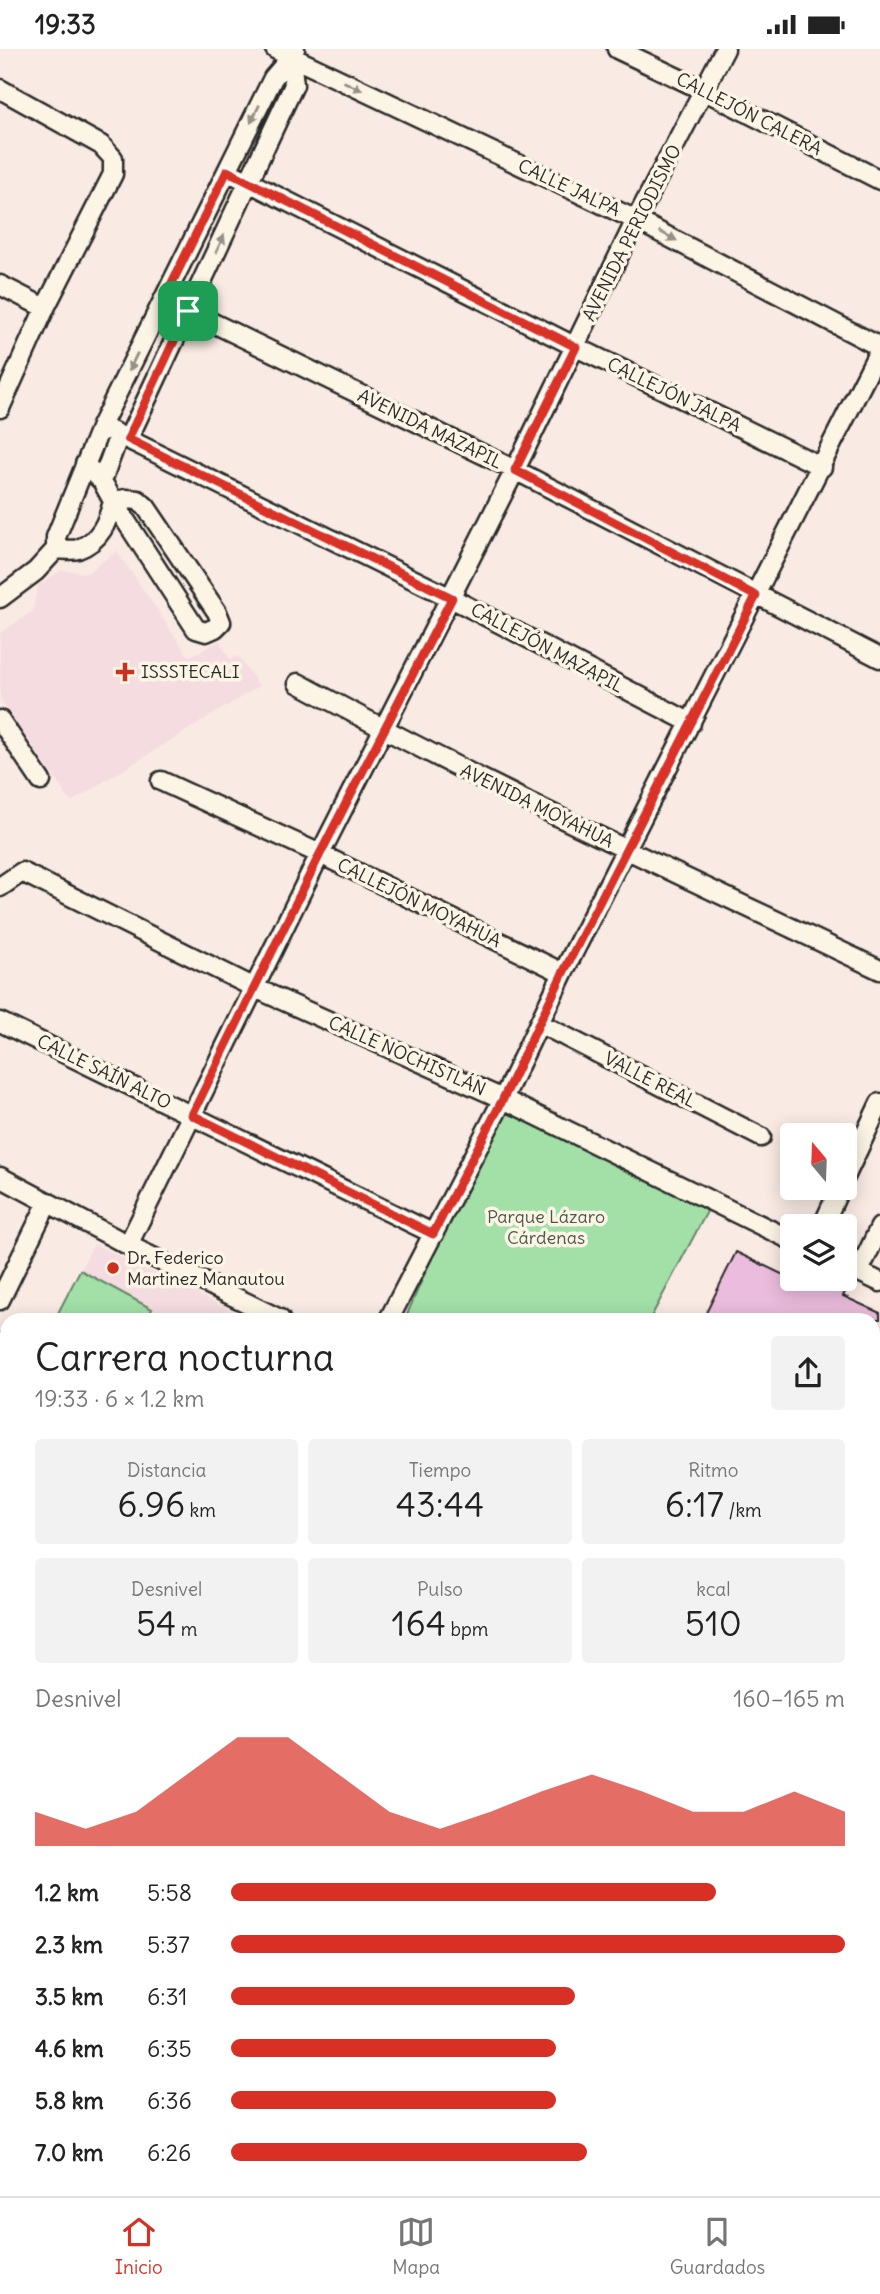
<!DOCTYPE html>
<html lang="es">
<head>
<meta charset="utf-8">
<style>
	:root { --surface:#fff; --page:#f2f2f2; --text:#222; --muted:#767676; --line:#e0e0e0; --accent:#d93025 }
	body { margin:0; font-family:Delius,sans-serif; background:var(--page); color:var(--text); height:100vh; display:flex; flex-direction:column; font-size:26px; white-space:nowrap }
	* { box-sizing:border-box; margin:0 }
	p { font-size:23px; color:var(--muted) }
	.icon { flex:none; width:38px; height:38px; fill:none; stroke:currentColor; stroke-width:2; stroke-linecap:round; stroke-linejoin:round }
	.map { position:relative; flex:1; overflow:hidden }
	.details { position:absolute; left:0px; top:1264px; width:880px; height:884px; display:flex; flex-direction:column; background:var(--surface); border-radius:21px 21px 0 0; box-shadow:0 4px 18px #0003 }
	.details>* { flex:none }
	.needle { width:46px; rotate:341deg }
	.fabs { position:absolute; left:780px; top:1074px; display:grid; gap:14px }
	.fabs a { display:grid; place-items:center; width:77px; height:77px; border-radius:7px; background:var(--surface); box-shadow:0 4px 18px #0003; font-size:35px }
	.pin { position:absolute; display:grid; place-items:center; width:60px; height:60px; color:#fff; margin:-30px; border-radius:14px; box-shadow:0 4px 10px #0006 }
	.round { display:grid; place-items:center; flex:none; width:74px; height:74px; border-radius:7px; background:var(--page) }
	.overview { display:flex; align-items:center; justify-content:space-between; height:119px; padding:0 35px }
	h1 { font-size:38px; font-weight:600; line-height:52px }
	.metrics { display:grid; grid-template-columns:repeat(3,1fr); gap:10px; height:119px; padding:7px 35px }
	.metrics div { display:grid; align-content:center; border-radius:7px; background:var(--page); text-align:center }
	.metrics b { font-size:35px; font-weight:600 }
	.metrics small { font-size:19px; font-weight:400 }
	.metrics p { font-size:19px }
	.chart { height:196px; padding:14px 35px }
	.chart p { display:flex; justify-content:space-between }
	.chart svg { width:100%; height:126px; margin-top:7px; fill:var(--accent); opacity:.7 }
	ul { padding:0 35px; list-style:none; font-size:23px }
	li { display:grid; grid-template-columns:112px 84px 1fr; align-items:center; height:52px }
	li i { height:18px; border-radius:9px; background:var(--accent) }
	.status { display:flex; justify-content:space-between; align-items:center; height:49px; padding:0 35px; background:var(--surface); direction:ltr }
	.status svg { height:19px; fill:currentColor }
	.tab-bar { display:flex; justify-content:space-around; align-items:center; height:98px; border-top:2px solid var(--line); background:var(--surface); font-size:19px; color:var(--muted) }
	.tab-bar a { display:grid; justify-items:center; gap:4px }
	.tab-bar .on { color:var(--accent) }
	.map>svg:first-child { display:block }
</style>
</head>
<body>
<div class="status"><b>19:33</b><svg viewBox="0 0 49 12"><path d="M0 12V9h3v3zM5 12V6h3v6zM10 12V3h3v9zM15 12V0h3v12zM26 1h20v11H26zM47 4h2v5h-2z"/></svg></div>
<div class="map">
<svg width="880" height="2147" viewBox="0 0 880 2147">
	<rect width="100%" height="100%" fill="#f9eae3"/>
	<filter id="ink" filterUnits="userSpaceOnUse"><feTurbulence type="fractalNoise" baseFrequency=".0143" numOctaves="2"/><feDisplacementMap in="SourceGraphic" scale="14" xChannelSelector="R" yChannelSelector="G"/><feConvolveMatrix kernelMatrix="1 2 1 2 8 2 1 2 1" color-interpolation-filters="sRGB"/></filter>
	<g filter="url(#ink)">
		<!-- built -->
		<path fill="#f5dce1" d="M117,502l72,106 30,-16 11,18 8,-3 21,30 -188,116 -71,-103v-66l33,-22 5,-26 24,-15 25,3z
			M94,1195l155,75h-195z"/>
		<!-- green -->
		<path fill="#a2e0a7" stroke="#668669" stroke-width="2" d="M499,1053l212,102 -61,115h-245z
			M80,1221l72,39 -2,5 11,5h-106z"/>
		<!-- building -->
		<path fill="#ebbcdd" stroke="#2b2b2b" stroke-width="2" d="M736,1203l56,27h43l13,7 -5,10 37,17v6h-177z"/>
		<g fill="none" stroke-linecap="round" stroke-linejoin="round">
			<defs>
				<path id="minor" d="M275,0l361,171 244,127
					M617,0l88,42 175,89
					M0,40l101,56 12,13v16l-68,134 -45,100
					M227,122l349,176 246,120
					M0,236l45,23
					M164,250l351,171 365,188
					M101,377l350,172 240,125
					M128,390l166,-354 -3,-28
					M102,432l17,-46
					M126,450l12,1 8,7 71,105 4,10 -6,6 -9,4 -10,-3 -83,-128z
					M56,500c7,0 16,2 22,0 22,-8 30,-27 35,-48l-11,-20 -17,-17
					M0,549l36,-27 20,-22v-12l45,-111 172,-348 18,-21 4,-8
					M298,634c190,104 387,194 582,287
					M0,671l41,61
					M161,732l159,73 243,119
					M0,838l22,-15 233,116 248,111 290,142
					M0,973l434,212
					M539,974l222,114
					M0,1128l128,68 152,74
					M845,1128l35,-74
					M822,1178l18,-39
					M128,1196l192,-391 195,-384 121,-250 89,-171
					M845,1216l35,17
					M859,1222l21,-44
					M0,1251l48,-98
					M389,1270l114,-220 60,-126 317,-624
					M0,1294l7,4
					M873,1382l7,3
					M0,1383l7,1
					M0,1460l7,-16
					M873,1579l7,-13
					M0,1598l7,2
					M873,1715l7,3
					M0,1733h7
					M0,1868h7
					M873,1873l7,3
					M873,2008l7,5
					M590,2140l9,7
					M815,2140l7,7
					M557,2147l5,-7"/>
				<path id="highway" d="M0,1930l7,-1
					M0,2005h7
					M353,2140l9,7
					M446,2140l9,7"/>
			</defs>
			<!-- minor casing -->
			<use href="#minor" stroke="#2b2b2b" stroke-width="23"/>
			<!-- highway casing -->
			<use href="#highway" stroke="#2b2b2b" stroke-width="32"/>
			<!-- minor -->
			<use href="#minor" stroke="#fcf5e5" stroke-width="18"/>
			<!-- highway -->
			<use href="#highway" stroke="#fddcac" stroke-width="26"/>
		</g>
		<!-- one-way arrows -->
		<defs><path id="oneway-solid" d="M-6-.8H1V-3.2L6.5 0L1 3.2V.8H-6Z" transform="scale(1.75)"/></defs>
		<g fill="#949088">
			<use href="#oneway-solid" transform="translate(353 37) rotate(25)"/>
			<use href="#oneway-solid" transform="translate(255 65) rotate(116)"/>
			<use href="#oneway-solid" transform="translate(668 187) rotate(28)"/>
			<use href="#oneway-solid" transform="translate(220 195) rotate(-65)"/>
			<use href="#oneway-solid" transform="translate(133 313) rotate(116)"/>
		</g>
	</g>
	<g fill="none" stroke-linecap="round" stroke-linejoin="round" filter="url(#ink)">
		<defs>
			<path id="route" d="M227,122l349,176 -61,123 241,126 -193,377 -60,126 -70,135 -241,-119 128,-261 132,-256 -324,-159 60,-128 -24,-12z"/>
		</defs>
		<!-- route casing -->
		<use href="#route" stroke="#fff" stroke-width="14"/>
		<!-- route -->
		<use href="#route" stroke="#d93025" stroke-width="9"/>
	</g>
	<!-- markers -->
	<g fill="#c8321e" stroke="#fcf5e5" stroke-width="2.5">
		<path d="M121.5 612.5h7v7h7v7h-7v7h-7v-7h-7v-7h7z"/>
		<circle cx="113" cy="1219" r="7"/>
	</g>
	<g text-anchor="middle" stroke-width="7" stroke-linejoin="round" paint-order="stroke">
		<!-- street labels -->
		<g font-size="18" fill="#2b2b2b" stroke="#fcf5e5">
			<text transform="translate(749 65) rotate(27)" y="6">CALLEJÓN CALERA</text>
			<text transform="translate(569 139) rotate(25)" y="6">CALLE JALPA</text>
			<text transform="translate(632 184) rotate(-63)" y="6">AVENIDA PERIODISMO</text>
			<text transform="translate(674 346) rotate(26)" y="6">CALLEJÓN JALPA</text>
			<text transform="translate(430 380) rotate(26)" y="6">AVENIDA MAZAPIL</text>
			<text transform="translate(547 599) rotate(28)" y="6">CALLEJÓN MAZAPIL</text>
			<text transform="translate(537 757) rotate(26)" y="6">AVENIDA MOYAHUA</text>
			<text transform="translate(419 854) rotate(26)" y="6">CALLEJÓN MOYAHUA</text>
			<text transform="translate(407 1007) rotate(24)" y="6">CALLE NOCHISTLÁN</text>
			<text transform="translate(104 1023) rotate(26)" y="6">CALLE SAÍN ALTO</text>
			<text transform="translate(650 1031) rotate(27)" y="6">VALLE REAL</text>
		</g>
		<!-- poi labels -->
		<g font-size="18" fill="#2b2b2b" stroke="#fcf5e5" text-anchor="start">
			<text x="141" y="629">ISSSTECALI</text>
			<text x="127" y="1215">Dr. Federico<tspan x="127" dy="21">Martinez Manautou</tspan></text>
		</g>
		<!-- park labels -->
		<g font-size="18" fill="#49584a" stroke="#fcf5e5">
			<text x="546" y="1174">Parque Lázaro<tspan x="546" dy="21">Cárdenas</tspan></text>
		</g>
	</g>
</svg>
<div class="fabs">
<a><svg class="needle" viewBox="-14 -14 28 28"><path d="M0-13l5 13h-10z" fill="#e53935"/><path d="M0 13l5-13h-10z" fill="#767676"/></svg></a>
<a><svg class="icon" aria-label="layers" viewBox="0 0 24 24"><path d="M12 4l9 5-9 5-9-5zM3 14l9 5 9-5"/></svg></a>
</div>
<div class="pin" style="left:188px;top:262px;background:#1e9e55"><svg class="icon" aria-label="arrive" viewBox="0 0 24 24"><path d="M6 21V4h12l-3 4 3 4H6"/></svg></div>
<section class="details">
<div class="overview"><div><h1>Carrera nocturna</h1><p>19:33 · 6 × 1.2 km</p></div><a class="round"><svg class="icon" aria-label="share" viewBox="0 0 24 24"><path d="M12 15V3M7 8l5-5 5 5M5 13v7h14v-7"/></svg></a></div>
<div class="metrics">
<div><p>Distancia</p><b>6.96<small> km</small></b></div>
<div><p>Tiempo</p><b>43:44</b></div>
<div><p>Ritmo</p><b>6:17<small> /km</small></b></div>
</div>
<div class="metrics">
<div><p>Desnivel</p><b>54<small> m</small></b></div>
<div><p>Pulso</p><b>164<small> bpm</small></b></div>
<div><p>kcal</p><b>510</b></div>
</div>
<div class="chart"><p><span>Desnivel</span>160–165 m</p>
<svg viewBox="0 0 160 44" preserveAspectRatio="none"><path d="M0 44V32L10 38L20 32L30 19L40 6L50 6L60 19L70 32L80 38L90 32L100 25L110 19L120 25L130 32L140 32L150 25L160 32V44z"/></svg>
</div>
<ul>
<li><b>1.2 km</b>5:58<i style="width:79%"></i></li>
<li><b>2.3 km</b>5:37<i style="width:100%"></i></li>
<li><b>3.5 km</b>6:31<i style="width:56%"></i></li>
<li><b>4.6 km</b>6:35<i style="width:53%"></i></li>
<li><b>5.8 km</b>6:36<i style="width:53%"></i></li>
<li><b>7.0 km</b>6:26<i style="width:58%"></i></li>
</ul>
</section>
</div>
<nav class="tab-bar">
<a class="on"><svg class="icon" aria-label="home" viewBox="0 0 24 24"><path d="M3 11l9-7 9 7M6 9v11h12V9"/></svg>Inicio</a>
<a><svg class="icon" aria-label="map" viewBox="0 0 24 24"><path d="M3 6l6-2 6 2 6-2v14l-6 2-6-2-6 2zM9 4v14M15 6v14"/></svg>Mapa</a>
<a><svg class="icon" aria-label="saved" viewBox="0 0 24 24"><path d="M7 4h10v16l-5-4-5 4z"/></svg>Guardados</a>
</nav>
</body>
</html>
